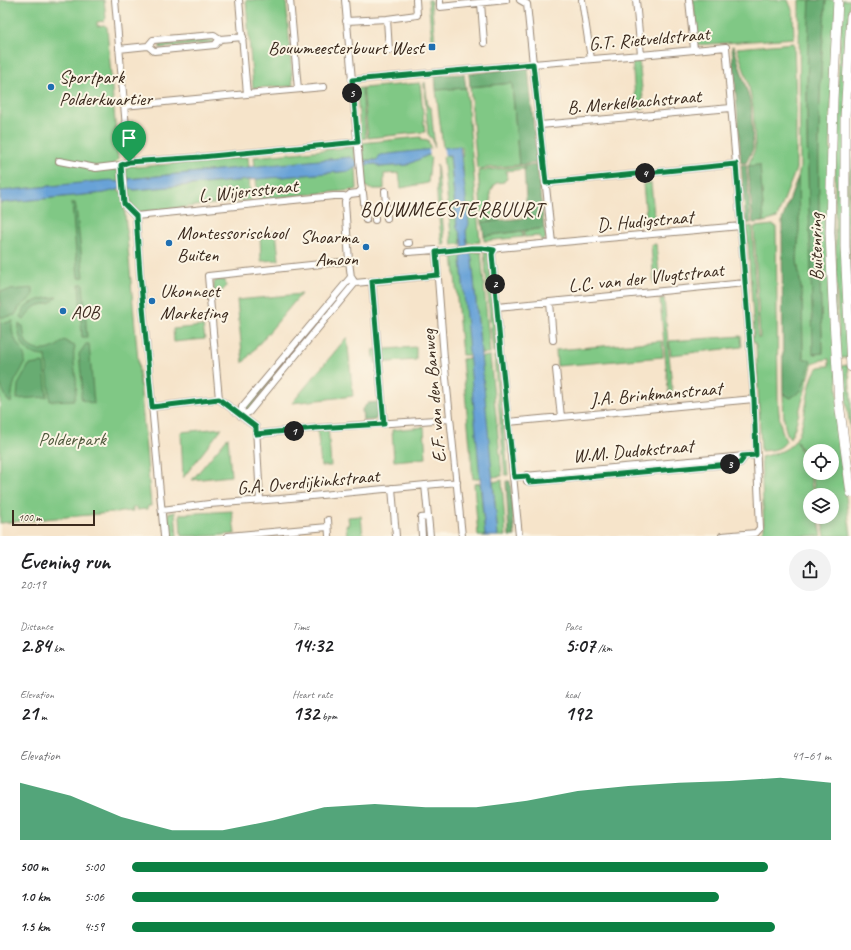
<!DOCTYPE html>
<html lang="en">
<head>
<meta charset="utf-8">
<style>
	:root { --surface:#fff; --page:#f2f2f2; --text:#202124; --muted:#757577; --accent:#0b8043 }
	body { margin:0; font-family:Caveat,sans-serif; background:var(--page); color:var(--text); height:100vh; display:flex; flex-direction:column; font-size:15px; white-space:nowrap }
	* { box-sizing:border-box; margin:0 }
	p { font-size:13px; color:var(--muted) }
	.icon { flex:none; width:22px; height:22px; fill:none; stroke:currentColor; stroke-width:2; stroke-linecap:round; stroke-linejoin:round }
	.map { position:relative; height:536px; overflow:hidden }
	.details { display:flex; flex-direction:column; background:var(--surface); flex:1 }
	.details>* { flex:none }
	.fabs { position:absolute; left:803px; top:444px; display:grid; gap:8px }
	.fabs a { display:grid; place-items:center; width:36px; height:36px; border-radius:50%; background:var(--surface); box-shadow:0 2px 10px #0003; font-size:20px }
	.scale { position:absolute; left:12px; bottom:10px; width:83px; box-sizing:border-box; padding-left:4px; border:2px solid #3b2a1e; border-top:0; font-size:11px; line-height:14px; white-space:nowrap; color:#3b2a1e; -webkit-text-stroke:3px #fcf5e5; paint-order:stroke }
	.pin { position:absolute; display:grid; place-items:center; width:34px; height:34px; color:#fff; margin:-41px -17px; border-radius:50% 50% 50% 0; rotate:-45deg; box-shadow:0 0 4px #0007 }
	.pin .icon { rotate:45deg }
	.km { position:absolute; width:20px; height:20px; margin:-10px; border-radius:50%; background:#222; color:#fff; font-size:11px; line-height:20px; text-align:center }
	.round { display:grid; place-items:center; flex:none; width:42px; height:42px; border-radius:21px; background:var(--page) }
	.head { display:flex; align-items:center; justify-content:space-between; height:68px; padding:0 20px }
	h1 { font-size:22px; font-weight:700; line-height:30px }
	.metrics { display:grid; grid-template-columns:repeat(3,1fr); gap:6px; height:68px; padding:4px 20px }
	.metrics div { display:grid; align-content:center }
	.metrics b { font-size:20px; font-weight:700 }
	.metrics small { font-size:11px; font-weight:400 }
	.metrics p { font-size:11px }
	.chart { height:112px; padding:8px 20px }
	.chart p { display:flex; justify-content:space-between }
	.chart svg { width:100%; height:72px; margin-top:4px; fill:var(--accent); opacity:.7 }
	ul { padding:0 20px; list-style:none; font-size:13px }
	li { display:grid; grid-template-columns:64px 48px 1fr; align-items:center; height:30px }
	li i { height:10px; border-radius:5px; background:var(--accent) }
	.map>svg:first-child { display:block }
</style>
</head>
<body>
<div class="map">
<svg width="851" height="536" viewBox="0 0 851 536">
	<rect width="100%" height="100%" fill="#fcf5e5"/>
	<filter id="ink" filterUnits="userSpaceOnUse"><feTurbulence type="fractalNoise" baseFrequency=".025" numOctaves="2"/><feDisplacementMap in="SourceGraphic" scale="8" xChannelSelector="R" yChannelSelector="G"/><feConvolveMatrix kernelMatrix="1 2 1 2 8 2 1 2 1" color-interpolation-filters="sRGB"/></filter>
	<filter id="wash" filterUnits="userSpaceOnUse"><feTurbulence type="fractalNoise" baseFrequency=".012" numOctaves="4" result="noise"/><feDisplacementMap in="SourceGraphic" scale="16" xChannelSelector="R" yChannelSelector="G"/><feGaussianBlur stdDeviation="0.9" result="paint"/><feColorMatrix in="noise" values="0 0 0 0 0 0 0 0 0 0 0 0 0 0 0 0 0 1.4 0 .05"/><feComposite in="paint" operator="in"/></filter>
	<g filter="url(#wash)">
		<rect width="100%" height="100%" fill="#f6e4ca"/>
		<!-- green -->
		<path fill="#80c885" stroke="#5e7952" d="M0,0h104l2,18 -2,3 -7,1v4l7,-1 3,2 6,74 -2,2 -7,1v2h8l2,3 4,51 -8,9h5l3,2v11l-56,3 -62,6z
			M246,0h40l7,86 -40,2z
			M428,0h3l4,42h-2l-1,-2z
			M692,0h96l5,12 1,26 -97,7 -3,-41z
			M799,0h11l-3,82v58l7,214 9,-1c-3,-45 -3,-89 -4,-134 -1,-73 0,-146 7,-219h11l-7,126 9,317 12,93h-26l-4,-19h11v-22h-16l-5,-22h21v-22h-22v19l-4,-13 -9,-15 13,32 3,21h-3v22h8l4,19h-65l7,-7 -3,-72c12,-3 25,-5 33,-15 13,-14 12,-64 24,-74 3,-2 8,-2 11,-2v-7c-7,1 -12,1 -17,6l-17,62 -5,11c-8,-8 -6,-32 -7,-44l8,4 12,-40 -1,-63 -5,-35 2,-33 -1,-50 2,-9z
			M842,0h8l-4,68 2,290h-8c-3,-56 -5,-113 -5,-170 0,-63 4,-125 7,-188z
			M211,40l3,1 -1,2 -53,5v-3z
			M794,43l2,61v65l-19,49 -13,4 -4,-57 -12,1 7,-17 -2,-42 -5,-25 -11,-34z
			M639,59l5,49 -8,1 -4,-49z
			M425,82l3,25h3l4,43 -2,-10 -5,-6 -4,-51z
			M420,83l5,49 -57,6 -5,-50z
			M512,83l7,82 -42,4 -7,-82z
			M851,85v218c-3,-73 -2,-145 0,-218z
			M362,88l4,50 -5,1 -1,-3h-1l1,-5 -3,-39 -3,-2 1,-1z
			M466,88l14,154 -13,1 -1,-12 -4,-84 -19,1 -7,-58z
			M421,137v2l7,1 3,10 -41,4 -13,6h-14l-2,-17z
			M353,147l3,14 -6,-4 -95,10 -1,-10z
			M428,155l3,1 -3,27 -27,5 -2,-15 -15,1v15h-14l-5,-3 -2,-21 13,-1 4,3 27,-2z
			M443,155h7l7,73 3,3 1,13 -9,1z
			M248,157l1,10 -121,12 -2,-5v-6l4,-2h5l2,1z
			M437,164l8,81h-3c-3,-27 -7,-54 -5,-81z
			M356,166l1,23 -2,1 -97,9 -2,-20 94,-8z
			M524,166l1,3 -19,2 1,8 -2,1 -1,2 -8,1 -6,9 2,20h3l4,9 -17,1 -4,-51z
			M249,180l2,20 -111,12c-11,-5 -11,-15 -11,-25l5,3z
			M651,183l4,42h-8l-4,-41z
			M118,189l1,3h4l28,314h-3l-1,3 -10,1v-3l-5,1 1,3 -133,12v-320l104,-10z
			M773,225l3,1 2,175c1,14 2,28 8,40 -6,10 -15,9 -25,10l-5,-106 -4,-6 2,-7 -6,-90 -2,-15 6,-1 6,112h2l-6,-111z
			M544,228l2,10 -4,4 -2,-6 -16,1v-6z
			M276,231l3,29 -18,1 -1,-28z
			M522,231l1,6 -39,4v-5z
			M656,244l4,39 -6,1 -3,-39z
			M462,252l-1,8 9,95h-8l-9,-102z
			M469,252h12l9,101 -9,1 -9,-95z
			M484,252h4l9,100h-4z
			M216,280h9l1,7 -4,4 -8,1v-9z
			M347,285l2,1 -50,62 -2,-1 -1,-2z
			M301,294l-58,69 -6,-63z
			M664,298l9,101h-4l-9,-100z
			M203,326l2,13 -31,3 -1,-13z
			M741,336l1,11 -71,8 -2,-14z
			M347,337l6,59 -61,7z
			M662,341l1,16 -106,9 -1,-16z
			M416,347v13l-41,3 -2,-13z
			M292,349l3,3 -47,59h-5v-4z
			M490,356l12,120 -10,1 -11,-120z
			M494,356h3l11,119h-3z
			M470,358l10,120 -7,1 -11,-120z
			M848,365l3,36v33l-10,-68z
			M328,425l3,41h-10l-4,-40z
			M424,427l2,31 -32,3 -2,-31z
			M222,428l-39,50 -2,-46z
			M228,437l3,39 -39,4z
			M502,480v2l4,54h-8l-5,-54z
			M480,483l5,53h-7l-4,-52z
			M232,511l3,23 -25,2h-29l-1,-22z
			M175,512l2,24h-8l-1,-23z
			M361,516l2,20h-16l-1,-11h3l-1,-8z"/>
		<!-- forest -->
		<path fill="#68ac72" stroke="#526b48" d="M810,0h16c-7,73 -8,146 -7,219 1,45 1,89 4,134l-10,1c-2,-118 -10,-236 -3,-354z
			M732,46l2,1 17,57 2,45 -7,14h-5l-7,-95 -2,-2 1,-2z
			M528,67l9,96 -18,2 -7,-82 -42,4 -1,-13z
			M464,74l2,14 -30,2 -1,-15z
			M537,165l7,63 -60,8 -2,-14 45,-4 -3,-52z
			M741,165h5l5,58 -5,1z
			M760,165l4,57 -11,1 -5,-57z
			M798,177l1,50 -2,33 5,35 1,63 8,3 -9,29 -11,8 -8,-4 -1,-174z
			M72,203h3l1,5 8,69 -6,1z
			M79,284h4l4,53h-5z
			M33,288v8l-14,12 -4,7 -10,2h-5v-26z
			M57,297c-6,8 -14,6 -22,10 -5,3 -8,9 -11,13l-3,-2c1,-17 23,-20 36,-21z
			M13,321c-5,18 11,26 12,38 0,7 -7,16 -10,22 -3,7 -3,14 -4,22l-3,-2 -3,-6 -5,-11v-62l5,1z
			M19,324l4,2c1,6 1,14 5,19 11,10 28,4 36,-5l6,4 5,2c-5,17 6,36 -1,54l-24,1 -4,-45c-20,0 -28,-13 -27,-32z
			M86,344h3l5,60 -12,-4 -1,-4 1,-13 -3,-29z
			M44,363l3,34 -30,2 1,-14 11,-20z
			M379,402l1,11 -5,7 -12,1 -1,-12 6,-6z
			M506,481h4l5,55h-6z"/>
		<!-- water -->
		<path fill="#67a2d7" stroke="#51667a" d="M460,146l9,78 -3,7 1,12 5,16 26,277h-13l-24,-276c3,-9 1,-25 -4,-32l-7,-73h-22l-21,10 -27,2 -4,-3c-10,1 -18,1 -26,7l-216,19 -5,-3 -25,6 -104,10v-12l111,-11 5,2 13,-1 -1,-2 222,-22 6,4 21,-1 3,-5z"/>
		<!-- pier -->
		<path fill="#f6e4ca" d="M443,146l2,11h-15l-1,-8z"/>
	</g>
	<g filter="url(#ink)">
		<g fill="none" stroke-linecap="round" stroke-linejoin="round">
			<defs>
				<path id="minor" d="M115,0l14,162
					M239,0l8,94 77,-7
					M290,0l8,89
					M345,0l7,80
					M440,0v7l66,-7
					M520,0l7,4 6,60 108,-9 85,-8 10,117 18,235 6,129 -4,5 -34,3
					M582,0l9,59
					M636,0l5,55
					M689,0l5,49
					M481,3l3,40
					M387,19l2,32
					M346,21l41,-2 30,-4 -1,-15
					M148,46l6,5 61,-6 5,-6
					M119,49l29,-3 5,-6 61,-5 6,4 23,-2
					M124,106l123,-12
					M540,125l191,-17
					M59,161l37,7 25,-3 8,-3 72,-5 157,-15
					M121,165l3,39 12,12 4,58 24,262
					M546,183l190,-19
					M385,191l2,27
					M363,193l3,27
					M136,216l198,-20h10l3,1 3,-3 8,-1 4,-4 -1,-6 -9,-103 181,-16 19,179 -53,5c-8,4 -19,-1 -28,0 -12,1 -23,3 -35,4l8,106 18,178
					M375,218v2
					M407,243h2
					M552,243l189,-17
					M494,250l-2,4 9,99 18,183
					M408,252l28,-2
					M349,261l2,16 4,6 83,-8
					M372,281l12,143
					M550,302l3,38
					M497,307l248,-24
					M556,369l5,48
					M152,407l67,-8
					M241,416l1,-9 109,-130
					M241,416l8,-4 106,-129
					M508,422l246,-23
					M256,434l60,-6 134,-9
					M527,475v6l4,1 209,-19 3,-4v-3
					M514,477l242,-22
					M425,485l5,51
					M392,488l4,48
					M260,500l-4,-73 -37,-28 -11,-123 141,-15 -4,-59 2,-5
					M162,510l47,-6 71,-5 177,-17
					M328,520l1,16
					M228,536l100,-9
					M422,536l-1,-18 7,-1"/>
				<path id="highway" d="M838,0l-5,99 -3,133 3,71 6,100 12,90
					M851,16l-6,102v129l6,120"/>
			</defs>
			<!-- minor casing -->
			<use href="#minor" stroke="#988774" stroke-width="8"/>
			<!-- highway casing -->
			<use href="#highway" stroke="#988774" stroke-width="10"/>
			<!-- minor -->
			<use href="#minor" stroke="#fff" stroke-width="6"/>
			<!-- highway -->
			<use href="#highway" stroke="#fff" stroke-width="9"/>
		</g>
	</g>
	<g fill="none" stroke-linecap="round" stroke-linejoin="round" filter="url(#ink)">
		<defs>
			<path id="route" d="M533,64l13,119 190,-19 18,235 2,56 -14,1 1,3 -3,4 -196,18 -15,1 -2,-6 -13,1 -13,-124 -9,-99 2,-4 -12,-2h-11l-35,4 2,23 -66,6 12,143 -68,4 -60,6v-7l-37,-28 -67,8 -12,-133 -4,-58 -12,-12 -3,-39 8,-3 72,-5 157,-15 -6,-62z"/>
		</defs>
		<!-- route casing -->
		<use href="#route" stroke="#fff" stroke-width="8"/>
		<!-- route -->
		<use href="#route" stroke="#0b8043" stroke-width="5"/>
	</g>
	<!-- markers -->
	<g fill="#1f6fb2" stroke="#fcf5e5" stroke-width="1.5">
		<rect x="428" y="43" width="8" height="8" rx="2"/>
		<circle cx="51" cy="87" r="4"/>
		<circle cx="169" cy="243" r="4"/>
		<circle cx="366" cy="247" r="4"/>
		<circle cx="152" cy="301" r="4"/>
		<circle cx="63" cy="311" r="4"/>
	</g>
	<g text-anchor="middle" stroke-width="4" stroke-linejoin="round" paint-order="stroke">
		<!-- street labels -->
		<g font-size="19" fill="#3b2a1e" stroke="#fcf5e5">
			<text transform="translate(649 38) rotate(-5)" y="7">G.T. Rietveldstraat</text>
			<text transform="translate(634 101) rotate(-5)" y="7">B. Merkelbachstraat</text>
			<text transform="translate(248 190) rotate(-6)" y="7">L. Wijersstraat</text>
			<text transform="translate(645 220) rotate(-5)" y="7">D. Hudigstraat</text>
			<text transform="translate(815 247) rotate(-91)" y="7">Buitenring</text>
			<text transform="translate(646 277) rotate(-6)" y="7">L.C. van der Vlugtstraat</text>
			<text transform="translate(656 393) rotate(-5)" y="7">J.A. Brinkmanstraat</text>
			<text transform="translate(433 396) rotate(-95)" y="7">E.F. van den Banweg</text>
			<text transform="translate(633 450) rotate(-5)" y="7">W.M. Dudokstraat</text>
			<text transform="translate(308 481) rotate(-5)" y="7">G.A. Overdijkinkstraat</text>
		</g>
		<!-- poi labels -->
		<g font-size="19" fill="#3b2a1e" stroke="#fcf5e5" text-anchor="start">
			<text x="424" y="54" text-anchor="end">Bouwmeesterbuurt West</text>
			<text x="59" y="83">Sportpark<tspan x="59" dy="22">Polderkwartier</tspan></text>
			<text x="177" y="239">Montessorischool<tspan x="177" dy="22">Buiten</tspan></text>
			<text x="358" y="243" text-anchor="end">Shoarma<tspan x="358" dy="22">Amoon</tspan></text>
			<text x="160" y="297">Ukonnect<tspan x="160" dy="22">Marketing</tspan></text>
			<text x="71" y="318">AOB</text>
		</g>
		<!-- park labels -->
		<g font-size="19" fill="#50593d" stroke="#fcf5e5">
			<text x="72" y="445">Polderpark</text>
		</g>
		<!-- neighbourhood labels -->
		<g font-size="20" letter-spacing="1" fill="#3b2a1e" stroke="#fcf5e5">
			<text x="452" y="216">BOUWMEESTERBUURT</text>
		</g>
	</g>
</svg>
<div class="fabs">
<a><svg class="icon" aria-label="locate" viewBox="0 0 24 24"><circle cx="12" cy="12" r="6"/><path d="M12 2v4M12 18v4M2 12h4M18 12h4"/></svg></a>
<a><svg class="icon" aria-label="layers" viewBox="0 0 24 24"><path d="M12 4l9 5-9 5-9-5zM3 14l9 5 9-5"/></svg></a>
</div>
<div class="scale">100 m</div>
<div class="pin" style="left:129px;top:162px;background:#1e9e55"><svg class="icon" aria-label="arrive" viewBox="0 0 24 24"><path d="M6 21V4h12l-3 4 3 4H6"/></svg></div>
<b class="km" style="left:294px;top:431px">1</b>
<b class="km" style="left:495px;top:284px">2</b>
<b class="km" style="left:730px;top:464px">3</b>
<b class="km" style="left:645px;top:173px">4</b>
<b class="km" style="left:352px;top:93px">5</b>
</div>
<section class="details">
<div class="head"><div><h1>Evening run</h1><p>20:19</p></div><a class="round"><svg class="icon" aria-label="share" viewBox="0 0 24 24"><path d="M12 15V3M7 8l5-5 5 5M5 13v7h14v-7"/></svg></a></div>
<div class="metrics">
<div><p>Distance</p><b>2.84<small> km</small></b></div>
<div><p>Time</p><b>14:32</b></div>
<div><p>Pace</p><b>5:07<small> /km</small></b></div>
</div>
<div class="metrics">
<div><p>Elevation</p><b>21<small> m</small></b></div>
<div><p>Heart rate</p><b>132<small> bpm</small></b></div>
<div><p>kcal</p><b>192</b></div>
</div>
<div class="chart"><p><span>Elevation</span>41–61 m</p>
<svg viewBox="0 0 160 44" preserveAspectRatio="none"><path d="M0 44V9L10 17L20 30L30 38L40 38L50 32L60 24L70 22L80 24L90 24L100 20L110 14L120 11L130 9L140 8L150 6L160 9V44z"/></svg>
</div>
<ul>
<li><b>500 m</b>5:00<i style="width:91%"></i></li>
<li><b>1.0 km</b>5:06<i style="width:84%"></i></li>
<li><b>1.5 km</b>4:59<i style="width:92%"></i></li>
</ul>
</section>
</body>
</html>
